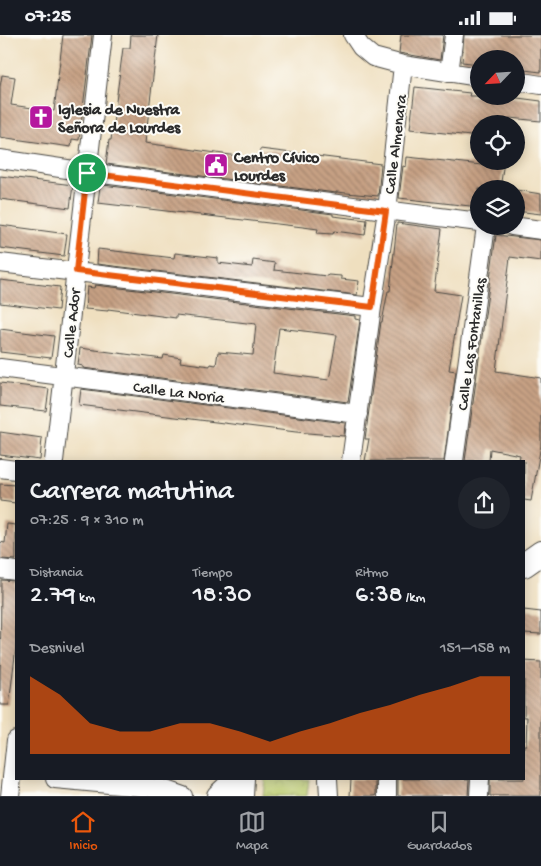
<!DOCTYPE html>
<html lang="es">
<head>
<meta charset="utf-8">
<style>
	:root { --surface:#171b24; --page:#20242c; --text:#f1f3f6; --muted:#9ea1a6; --line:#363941; --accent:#ea580c }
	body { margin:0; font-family:"Gochi Hand",sans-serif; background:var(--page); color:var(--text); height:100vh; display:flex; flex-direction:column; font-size:19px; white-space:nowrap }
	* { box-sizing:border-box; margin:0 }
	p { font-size:16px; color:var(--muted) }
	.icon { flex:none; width:28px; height:28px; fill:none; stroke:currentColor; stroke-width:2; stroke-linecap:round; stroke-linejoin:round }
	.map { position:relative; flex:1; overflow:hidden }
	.panel { position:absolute; left:15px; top:425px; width:510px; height:320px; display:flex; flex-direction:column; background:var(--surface); border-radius:0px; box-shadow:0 2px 12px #0003 }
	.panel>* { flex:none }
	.needle { width:32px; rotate:245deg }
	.controls { position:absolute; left:470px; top:15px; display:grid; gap:10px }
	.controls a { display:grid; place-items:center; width:55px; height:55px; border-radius:50%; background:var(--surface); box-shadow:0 2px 12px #0003; font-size:25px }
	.pin { position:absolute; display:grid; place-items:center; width:42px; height:42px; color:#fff; margin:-21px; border:2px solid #fff; border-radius:50%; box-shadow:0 1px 5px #0007 }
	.round { display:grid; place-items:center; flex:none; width:52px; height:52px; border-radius:26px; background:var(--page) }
	.headline { display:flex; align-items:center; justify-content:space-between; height:85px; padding:0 15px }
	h1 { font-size:28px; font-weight:600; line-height:38px }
	.figures { display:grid; grid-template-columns:repeat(3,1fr); gap:8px; height:85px; padding:5px 15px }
	.figures div { display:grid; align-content:center }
	.figures b { font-size:25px; font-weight:600 }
	.figures small { font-size:14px; font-weight:400 }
	.figures p { font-size:14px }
	.chart { height:140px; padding:10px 15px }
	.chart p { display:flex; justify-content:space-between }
	.chart svg { width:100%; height:90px; margin-top:5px; fill:var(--accent); opacity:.7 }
	.status { display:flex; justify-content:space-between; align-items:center; height:35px; padding:0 25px; background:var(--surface); direction:ltr }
	.status svg { height:14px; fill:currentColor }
	.tabs { display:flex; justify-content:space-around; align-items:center; height:70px; border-top:1px solid var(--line); background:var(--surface); font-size:14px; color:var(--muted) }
	.tabs a { display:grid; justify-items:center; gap:2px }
	.tabs .on { color:var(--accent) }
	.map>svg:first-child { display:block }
</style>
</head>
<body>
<div class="status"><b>07:25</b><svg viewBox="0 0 49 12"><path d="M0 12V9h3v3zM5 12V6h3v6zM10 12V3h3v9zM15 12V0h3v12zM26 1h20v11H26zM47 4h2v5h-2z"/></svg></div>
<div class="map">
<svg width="541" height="761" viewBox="0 0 541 761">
	<defs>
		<pattern id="park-crowns" width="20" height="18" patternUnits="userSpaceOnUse" patternTransform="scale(1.25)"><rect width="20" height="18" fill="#bdcd6f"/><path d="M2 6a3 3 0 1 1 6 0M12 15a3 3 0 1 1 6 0" fill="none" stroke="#a3b060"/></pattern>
		<pattern id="building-back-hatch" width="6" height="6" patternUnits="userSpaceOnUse" patternTransform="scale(1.25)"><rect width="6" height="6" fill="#c7a184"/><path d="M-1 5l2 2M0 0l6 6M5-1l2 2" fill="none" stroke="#a2836c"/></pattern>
	</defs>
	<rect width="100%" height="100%" fill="#fdfcf7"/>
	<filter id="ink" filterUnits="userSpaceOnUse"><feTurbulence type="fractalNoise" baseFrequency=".02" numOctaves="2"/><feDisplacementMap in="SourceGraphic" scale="10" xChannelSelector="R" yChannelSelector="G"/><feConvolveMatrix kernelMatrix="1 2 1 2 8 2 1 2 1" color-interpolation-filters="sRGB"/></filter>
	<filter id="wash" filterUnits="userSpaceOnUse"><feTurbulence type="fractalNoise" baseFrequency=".0096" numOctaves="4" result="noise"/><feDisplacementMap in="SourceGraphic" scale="20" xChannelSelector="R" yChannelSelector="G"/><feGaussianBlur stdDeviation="1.12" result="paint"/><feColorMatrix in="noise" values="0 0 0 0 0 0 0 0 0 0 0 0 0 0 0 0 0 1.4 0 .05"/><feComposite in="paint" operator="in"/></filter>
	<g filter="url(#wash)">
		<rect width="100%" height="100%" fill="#efdfbf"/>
		<!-- park -->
		<path fill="url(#park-crowns)" stroke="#747c4d" d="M265,744h44l-2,17h-44z"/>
		<g id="blocks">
			<!-- building -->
			<path fill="url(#building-back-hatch)" fill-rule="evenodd" d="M63,0h29l-13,105 -7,-1 -1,8 -71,-10v-50l2,-12 13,2 -4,28 43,6z
				M131,0h27l-13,108 114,16 1,-10 121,15 -3,32 -42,-4v1l-230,-29 3,-24h2l12,-92h7z
				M401,0h42l-3,25 -41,-7z
				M464,0h77v37l-25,-3v-10h-37v5l-17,-2z
				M415,52l55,6 -1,3h33l39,5v20l-32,-3 -1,6h-29v13l-69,-8z
				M407,122l75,8 1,-4h21l-4,28h-21v18l-80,-9 4,-32 3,1z
				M0,141l73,9 -3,23 -70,-9z
				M103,150l230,29v2l34,4 -2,15 -31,-4 -1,3 -16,-1 1,-4 -15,-2 -205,-24 2,-17z
				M516,155l25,4v20l-25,-3z
				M397,188l45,6 -8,62 27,4 -12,75 7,1 -12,90h-79l4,-22h-4l16,-117h1l6,-31h2z
				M0,190l67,9 -3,22 -64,-8z
				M496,200l45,5v21l-31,-4 -14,114 45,7v67l-10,56 -7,-1v-39h-5l1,-6 -30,-6 -1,12h-24z
				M98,214l76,9 1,-5 43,5v5l34,4 1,-7 22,3 -1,7 53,6 1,-1 13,1v3l18,2 -2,14 -260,-31z
				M0,245l60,7 -2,23 -58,-7z
				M95,250l260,31v3l5,1 -12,82 -265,-34v-2l-5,-1 2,-17 83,11 1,-4 17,3 -1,4 30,4v-2l6,1 2,-13 35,3 3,-31 -80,-9v3l-68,-9v2l-23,-2 2,-22 7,1zM279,293l58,7 -8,45 -56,-7z
				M0,294l54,7 -3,22 -51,-6z
				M0,348l49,6 -3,22 -46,-5z
				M81,354l264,34 -1,13 -48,-4 -217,-27z
				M0,397l42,6 -2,22 -40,-5z
				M0,449l16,1v18l-16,-2z
				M7,489l9,1v35l-16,-1v-17l5,1z
				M1,545l15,1v66l-7,58h-9z
				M524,575l17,2v22l-17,-1z
				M524,626l17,1v134h-51v-17h34v-34h2l1,-28h-3z
				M351,744h25v17h-26z
				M398,744h71l-1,17h-70z"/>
		</g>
	</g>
	<g filter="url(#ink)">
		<use href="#blocks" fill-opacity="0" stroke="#484641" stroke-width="1"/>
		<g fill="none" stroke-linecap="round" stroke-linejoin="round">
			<defs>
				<path id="street" d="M353,0l8,12 12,10 30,8 76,12
					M449,38l5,-38
					M516,46l25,4
					M0,124l87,13 392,50
					M512,191l29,4
					M0,228l372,44
					M0,333l358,46
					M54,426l49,-426
					M351,426l21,-154 15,-96 16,-146
					M454,426l32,-235
					M0,433l16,2
					M0,534l16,2
					M55,744l108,10 20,7
					M328,744l1,17
					M10,761l6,-56
					M244,761l1,-17
					M387,761v-17
					M479,761l1,-17"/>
				<path id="secondary" d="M524,530l17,-12
					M219,761l18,-17"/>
			</defs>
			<!-- street casing -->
			<use href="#street" stroke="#484641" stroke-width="20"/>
			<!-- secondary casing -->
			<use href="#secondary" stroke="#484641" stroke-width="26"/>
			<!-- street -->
			<use href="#street" stroke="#fff" stroke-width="18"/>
			<!-- secondary -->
			<use href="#secondary" stroke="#fff" stroke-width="24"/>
		</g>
	</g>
	<g fill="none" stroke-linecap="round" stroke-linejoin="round" filter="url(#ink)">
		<defs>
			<path id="route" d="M87,138l299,38 -14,96 -296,-36z"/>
		</defs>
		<!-- route casing -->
		<use href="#route" stroke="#fff" stroke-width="10"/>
		<!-- route -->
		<use href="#route" stroke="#ea580c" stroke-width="6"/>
	</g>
	<!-- icons -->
	<defs>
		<symbol id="church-square" viewBox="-11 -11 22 22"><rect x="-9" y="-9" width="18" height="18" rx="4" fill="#b5179e" stroke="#fdfcf7"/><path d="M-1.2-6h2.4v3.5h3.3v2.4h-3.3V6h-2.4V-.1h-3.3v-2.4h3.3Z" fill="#fff"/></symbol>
		<symbol id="civic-square" viewBox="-11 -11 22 22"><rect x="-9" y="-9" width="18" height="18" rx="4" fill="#b5179e" stroke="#fdfcf7"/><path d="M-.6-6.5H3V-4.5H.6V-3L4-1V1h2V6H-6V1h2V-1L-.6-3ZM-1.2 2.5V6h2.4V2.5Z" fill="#fff"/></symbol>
	</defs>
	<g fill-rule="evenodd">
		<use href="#church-square" x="27" y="68" width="28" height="28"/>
		<use href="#civic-square" x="202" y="116" width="28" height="28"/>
	</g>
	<g text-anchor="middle" stroke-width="4" stroke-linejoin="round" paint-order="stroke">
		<!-- poi labels -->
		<g font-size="16" font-weight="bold" fill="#2b2b2b" stroke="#fdfcf7" text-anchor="start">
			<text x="58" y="79">Iglesia de Nuestra<tspan x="58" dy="18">Señora de Lourdes</tspan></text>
			<text x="234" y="127">Centro Cívico<tspan x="234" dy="18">Lourdes</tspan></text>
		</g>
		<!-- street labels -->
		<g font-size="16" fill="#2b2b2b" stroke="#fdfcf7">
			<text transform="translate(394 109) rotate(-83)" y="6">Calle Almenara</text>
			<text transform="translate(70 288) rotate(-84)" y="6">Calle Ador</text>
			<text transform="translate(470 309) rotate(-82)" y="6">Calle Las Fontanillas</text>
			<text transform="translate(179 356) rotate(7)" y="6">Calle La Noria</text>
		</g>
	</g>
</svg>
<div class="controls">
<a><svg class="needle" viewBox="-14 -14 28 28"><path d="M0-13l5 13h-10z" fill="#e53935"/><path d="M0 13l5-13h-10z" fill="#9ea1a6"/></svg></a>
<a><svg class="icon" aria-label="locate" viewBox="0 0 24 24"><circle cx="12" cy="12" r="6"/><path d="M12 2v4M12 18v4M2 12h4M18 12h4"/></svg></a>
<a><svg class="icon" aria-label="layers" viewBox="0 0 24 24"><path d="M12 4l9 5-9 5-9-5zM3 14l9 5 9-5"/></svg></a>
</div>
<div class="pin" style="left:87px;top:138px;background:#1e9e55"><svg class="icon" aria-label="arrive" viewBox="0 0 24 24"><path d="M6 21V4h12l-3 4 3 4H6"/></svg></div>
<section class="panel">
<div class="headline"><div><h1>Carrera matutina</h1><p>07:25 · 9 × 310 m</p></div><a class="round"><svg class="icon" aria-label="share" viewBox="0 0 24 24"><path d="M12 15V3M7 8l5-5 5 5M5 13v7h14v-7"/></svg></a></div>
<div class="figures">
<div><p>Distancia</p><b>2.79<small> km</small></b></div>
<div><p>Tiempo</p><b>18:30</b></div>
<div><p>Ritmo</p><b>6:38<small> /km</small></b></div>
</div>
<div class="chart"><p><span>Desnivel</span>151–158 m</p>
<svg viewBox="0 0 160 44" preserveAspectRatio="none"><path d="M0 44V6L10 15L20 29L30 33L40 33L50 29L60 29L70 33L80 38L90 33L100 29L110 24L120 20L130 15L140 11L150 6L160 6V44z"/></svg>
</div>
</section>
</div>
<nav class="tabs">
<a class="on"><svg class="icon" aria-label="home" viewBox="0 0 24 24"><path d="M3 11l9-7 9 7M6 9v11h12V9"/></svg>Inicio</a>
<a><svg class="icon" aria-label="map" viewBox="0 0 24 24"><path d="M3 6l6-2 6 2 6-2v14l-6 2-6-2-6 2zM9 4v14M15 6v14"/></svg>Mapa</a>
<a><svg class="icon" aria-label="saved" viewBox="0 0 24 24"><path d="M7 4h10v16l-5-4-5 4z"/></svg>Guardados</a>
</nav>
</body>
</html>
